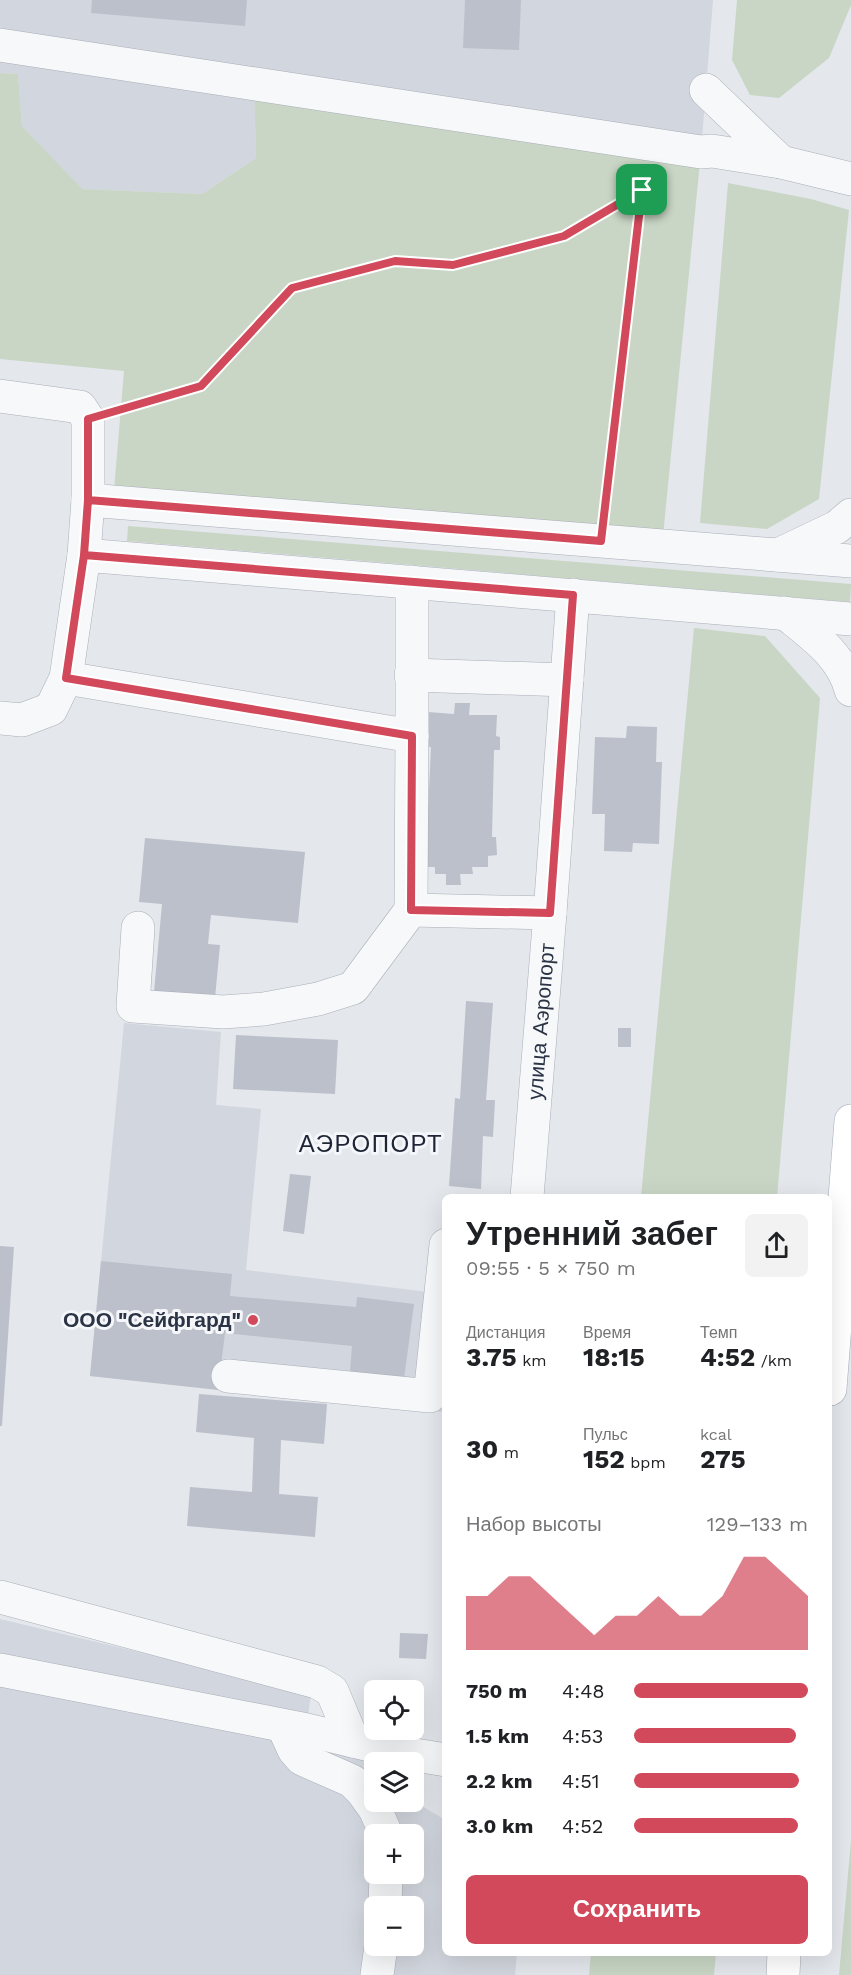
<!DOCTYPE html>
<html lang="ru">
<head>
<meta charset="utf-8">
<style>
	:root { --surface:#fff; --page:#f2f2f2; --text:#202124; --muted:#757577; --accent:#d1495b }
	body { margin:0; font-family:"Work Sans",sans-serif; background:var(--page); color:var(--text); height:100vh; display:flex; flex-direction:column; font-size:22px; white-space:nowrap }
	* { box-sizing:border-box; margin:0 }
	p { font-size:20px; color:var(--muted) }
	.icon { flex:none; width:33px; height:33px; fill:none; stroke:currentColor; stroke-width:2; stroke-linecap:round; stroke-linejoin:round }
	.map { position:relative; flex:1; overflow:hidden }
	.panel { position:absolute; left:442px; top:1194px; width:390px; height:762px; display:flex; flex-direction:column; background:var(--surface); border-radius:9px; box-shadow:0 6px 24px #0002 }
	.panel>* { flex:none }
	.controls { position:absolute; left:364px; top:1680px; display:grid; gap:12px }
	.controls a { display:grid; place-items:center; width:60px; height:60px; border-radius:9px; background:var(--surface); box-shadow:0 6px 24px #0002; font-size:30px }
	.pin { position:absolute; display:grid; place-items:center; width:51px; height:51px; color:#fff; margin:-26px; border-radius:12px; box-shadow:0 3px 9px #0006 }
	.round { display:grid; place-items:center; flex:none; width:63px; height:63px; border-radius:9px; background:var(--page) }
	.overview { display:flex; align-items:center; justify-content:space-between; height:102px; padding:0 24px }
	h1 { font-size:33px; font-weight:700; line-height:45px }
	.figures { display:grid; grid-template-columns:repeat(3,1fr); gap:9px; height:102px; padding:6px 24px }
	.figures div { display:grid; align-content:center }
	.figures b { font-size:26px; font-weight:700 }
	.figures small { font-size:16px; font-weight:400 }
	.figures p { font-size:16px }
	.chart { height:168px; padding:12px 24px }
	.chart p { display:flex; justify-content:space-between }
	.chart svg { width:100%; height:108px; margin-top:6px; fill:var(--accent); opacity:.7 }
	.button { display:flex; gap:12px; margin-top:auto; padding:12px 24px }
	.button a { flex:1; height:69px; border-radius:9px; background:var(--accent); color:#fff; font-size:24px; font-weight:700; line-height:69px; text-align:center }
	ul { padding:0 24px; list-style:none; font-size:20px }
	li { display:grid; grid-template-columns:96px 72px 1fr; align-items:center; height:45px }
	li i { height:15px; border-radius:8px; background:var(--accent) }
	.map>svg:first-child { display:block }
</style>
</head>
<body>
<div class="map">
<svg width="851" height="1975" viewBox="0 0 851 1975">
	<rect width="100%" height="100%" fill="#e4e7ec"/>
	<!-- built -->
	<path fill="#d2d6de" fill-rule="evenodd" d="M0,0h713l-12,152 -447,-68 2,74 -54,36 -121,-5 -59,-63 -4,-52 -18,-1z
		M124,1023l97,9 -5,73 45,4 -15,161 199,24 -1,118 -354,-36z
		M0,1619l311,74 -6,49 70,21v39l39,-1 31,19 1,133h71l-2,22h-515zM375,1834h39v40h-39zM375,1906h39v40h-39z"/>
	<!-- green -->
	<path fill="#c9d6c5" d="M737,0h114v5l-22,53 -50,40 -29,-3 -18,-35z
		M0,73l18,1 4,52 60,63 120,5 54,-36 -2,-75 447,69 -39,394 -549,-44 11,-131 -124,-12z
		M728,183l83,16 38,11 -30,289 -52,30 -67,-6z
		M128,526l723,58 -1,18 -723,-61z
		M694,628l71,8 55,62 -43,499h-136z
		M851,1840v135h-12z
		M591,1953h125l-2,22h-125z"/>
	<!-- building -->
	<path fill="#bbc0ca" d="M92,0h155l-2,26 -154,-13z
		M465,0h56l-2,50 -56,-2z
		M455,703h15l-1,12h28l-1,21 4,1v13h-6l-2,87h4l1,18 -9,1v11h-16l1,7h-13l1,11h-15v-11h-11v-7h-14l6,-33 4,-87h-5l2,-35 26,2z
		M627,726l30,1 -1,35h6l-3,82 -26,-1 -1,9 -28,-1 1,-37h-13l3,-77 31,1z
		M145,838l160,14 -7,71 -87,-8 -3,29 12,1 -5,53 -61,-6 8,-88 -23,-2z
		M466,1001l27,2 -7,97h9l-2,37 -10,-1 -2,53 -32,-3 6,-88 5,1z
		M618,1028h13v19h-13z
		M236,1035l102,5 -3,54 -102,-5z
		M290,1174l21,2 -7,58 -21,-3z
		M0,1246l14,1 -12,179h-2z
		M101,1261l131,13 -2,22 126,11 1,-10 57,7 -10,75 -54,-7 2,-26 -127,-13 -7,57 -128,-14z
		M199,1394l128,10 -3,40 -43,-4 -2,54 39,3 -3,40 -128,-11 3,-39 62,5 2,-54 -58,-6z
		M400,1633l28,1 -2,25 -27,-1z"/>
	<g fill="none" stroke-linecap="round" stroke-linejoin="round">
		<defs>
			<g id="minor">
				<path d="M0,45l701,107 11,-1 69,11 70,17"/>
				<path d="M706,90l75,72"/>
				<path d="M0,396l80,11 8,12v81l763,61"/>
				<path d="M84,555l4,-55"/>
				<path d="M778,555l59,-28 14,-12"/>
				<path d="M785,613c27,22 57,42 66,77"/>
				<path d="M411,675l156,5"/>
				<path d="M66,678l346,58v-154"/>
				<path d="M0,718l22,2 29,-11 15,-31 18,-123 767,64"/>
				<path d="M412,736l-1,174 139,3"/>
				<path d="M138,928l-5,78 90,6 41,-3 54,-10 35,-11 58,-78"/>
				<path id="s1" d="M527,1197l23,-284 23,-318"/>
				<path d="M228,1376l202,20 16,-151"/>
				<path d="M0,1597l317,85 15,9 21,50"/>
				<path d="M0,1670l307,60 96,23 43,7"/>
				<path d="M283,1726l11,24 8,9 50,22 10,10 13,18 11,25"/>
				<path d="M385,1906l1,-32"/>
				<path d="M377,1975l4,-29"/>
			</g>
			<path id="major" d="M830,1389l21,-268
				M783,1975l1,-22"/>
		</defs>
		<!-- minor casing -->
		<use href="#minor" stroke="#a9aeb7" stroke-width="34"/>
		<!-- major casing -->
		<use href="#major" stroke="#a3abb8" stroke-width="34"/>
		<!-- path -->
		<path stroke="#c2c5cb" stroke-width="4" stroke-dasharray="4.5 4.5" stroke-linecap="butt" d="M118,411l83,-25 91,-98 103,-27 58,4 111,-29 78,-46
			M605,510l37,-320 18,-12"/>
		<!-- minor -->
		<use href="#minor" stroke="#f7f8fa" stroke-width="33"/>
		<!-- major -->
		<use href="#major" stroke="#fff" stroke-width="33"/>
	</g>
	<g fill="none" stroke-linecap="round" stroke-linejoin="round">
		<defs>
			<path id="route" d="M642,190l-78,46 -111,29 -58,-4 -103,27 -91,98 -113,33v81l-4,55 -18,123 346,58 -1,174 139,3 23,-318 -489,-40 4,-55 513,41 41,-351"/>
		</defs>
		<!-- route casing -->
		<use href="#route" stroke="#fff" stroke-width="12"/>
		<!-- route -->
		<use href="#route" stroke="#d1495b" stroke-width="8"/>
	</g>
	<!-- markers -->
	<circle fill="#d1495b" stroke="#f4f6f9" stroke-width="2" cx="253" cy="1320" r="6"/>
	<g text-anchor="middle" stroke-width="6" stroke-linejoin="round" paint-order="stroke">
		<!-- street labels -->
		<g font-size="21" fill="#2b3445" stroke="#f4f6f9">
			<text dy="7" stroke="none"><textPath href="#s1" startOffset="176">улица Аэропорт</textPath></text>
		</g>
		<!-- poi labels -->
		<g font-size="21" font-weight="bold" fill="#2b3445" stroke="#f4f6f9" text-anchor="end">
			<text x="241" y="1327">ООО "Сейфгард"</text>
		</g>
		<!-- quarter labels -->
		<g font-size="24" letter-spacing="1.5" fill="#1d2536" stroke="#f4f6f9">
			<text x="371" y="1152">АЭРОПОРТ</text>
		</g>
	</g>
</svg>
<div class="controls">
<a><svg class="icon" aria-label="locate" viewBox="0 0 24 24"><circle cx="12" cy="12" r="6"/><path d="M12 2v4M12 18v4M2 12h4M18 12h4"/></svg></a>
<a><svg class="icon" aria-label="layers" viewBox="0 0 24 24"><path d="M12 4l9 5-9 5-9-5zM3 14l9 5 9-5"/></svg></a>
<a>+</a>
<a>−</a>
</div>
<div class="pin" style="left:642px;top:190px;background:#1e9e55"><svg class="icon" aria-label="arrive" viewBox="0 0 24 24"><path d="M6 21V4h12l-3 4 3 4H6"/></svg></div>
<section class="panel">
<div class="overview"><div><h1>Утренний забег</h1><p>09:55 · 5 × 750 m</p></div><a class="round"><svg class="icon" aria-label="share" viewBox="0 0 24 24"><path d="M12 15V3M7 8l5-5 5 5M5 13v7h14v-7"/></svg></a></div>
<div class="figures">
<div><p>Дистанция</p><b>3.75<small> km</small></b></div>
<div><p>Время</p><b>18:15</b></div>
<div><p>Темп</p><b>4:52<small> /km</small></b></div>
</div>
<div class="figures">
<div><b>30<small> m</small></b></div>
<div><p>Пульс</p><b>152<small> bpm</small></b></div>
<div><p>kcal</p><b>275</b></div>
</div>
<div class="chart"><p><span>Набор высоты</span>129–133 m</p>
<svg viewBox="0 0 160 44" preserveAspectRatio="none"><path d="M0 44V22L10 22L20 14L30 14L40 22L50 30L60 38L70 30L80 30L90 22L100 30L110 30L120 22L130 6L140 6L150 14L160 22V44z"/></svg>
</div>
<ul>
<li><b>750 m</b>4:48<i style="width:100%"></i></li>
<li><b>1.5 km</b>4:53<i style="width:93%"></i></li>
<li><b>2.2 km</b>4:51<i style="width:95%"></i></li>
<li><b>3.0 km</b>4:52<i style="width:94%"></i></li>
</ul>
<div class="button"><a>Сохранить</a></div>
</section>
</div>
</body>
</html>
